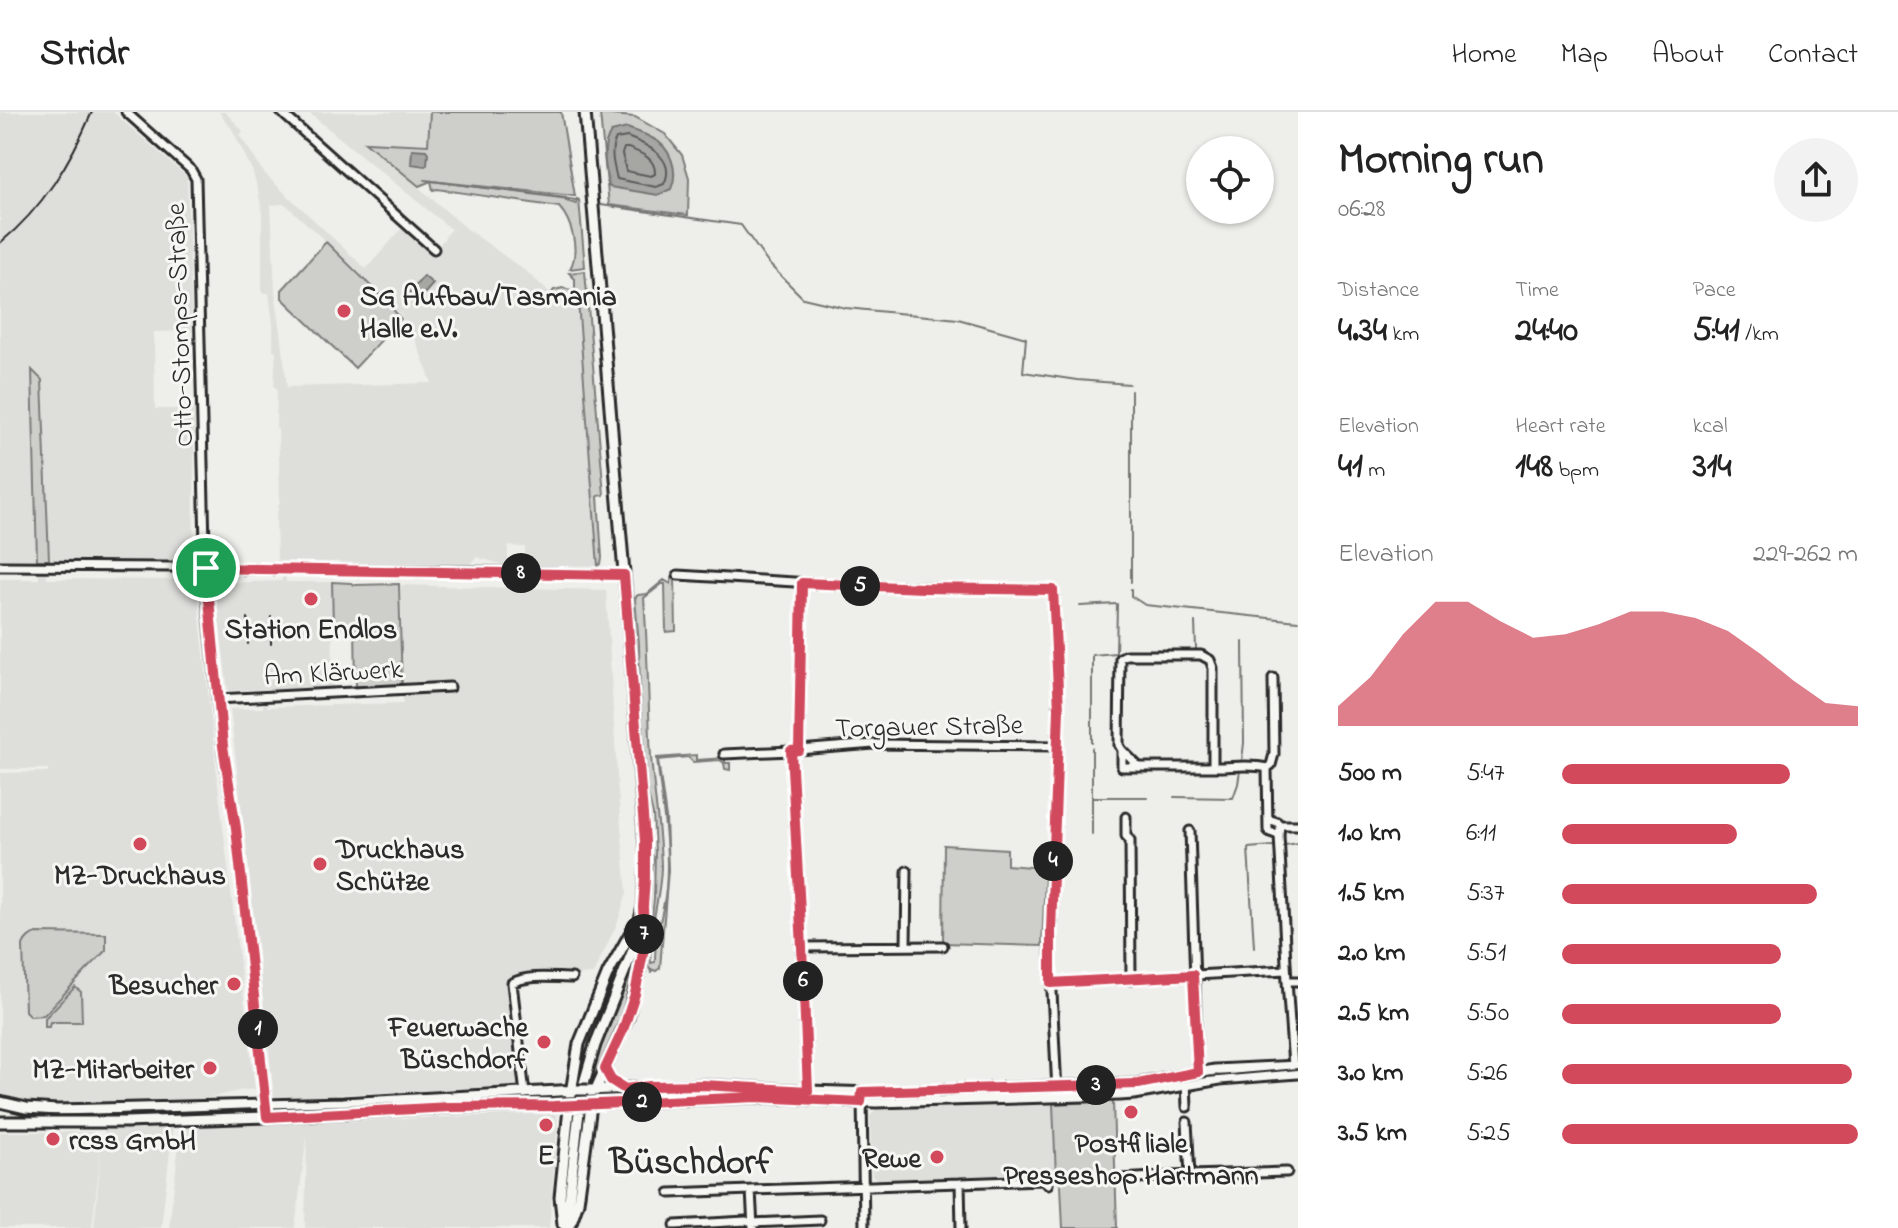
<!DOCTYPE html>
<html lang="en">
<head>
<meta charset="utf-8">
<style>
	:root { --surface:#fff; --page:#f2f2f2; --text:#222; --muted:#767676; --line:#e0e0e0; --accent:#d1495b }
	body { margin:0; font-family:"Indie Flower",sans-serif; background:var(--page); color:var(--text); height:100vh; display:flex; flex-direction:column; font-size:30px; white-space:nowrap }
	* { box-sizing:border-box; margin:0 }
	p { font-size:26px; color:var(--muted) }
	.icon { flex:none; width:44px; height:44px; fill:none; stroke:currentColor; stroke-width:2; stroke-linecap:round; stroke-linejoin:round }
	.map { position:relative; flex:1; overflow:hidden }
	.details { display:flex; flex-direction:column; background:var(--surface); width:600px }
	.details>* { flex:none }
	.fabs { position:absolute; left:1186px; top:24px; display:grid; gap:16px }
	.fabs a { display:grid; place-items:center; width:88px; height:88px; border-radius:50%; background:var(--surface); box-shadow:0 2px 6px #0004; font-size:40px }
	.pin { position:absolute; display:grid; place-items:center; width:68px; height:68px; color:#fff; margin:-34px; border:4px solid #fff; border-radius:50%; box-shadow:0 2px 8px #0007 }
	.km { position:absolute; width:40px; height:40px; margin:-20px; border-radius:50%; background:#222; color:#fff; font-size:22px; line-height:40px; text-align:center }
	.round { display:grid; place-items:center; flex:none; width:84px; height:84px; border-radius:42px; background:var(--page) }
	.overview { display:flex; align-items:center; justify-content:space-between; height:136px; padding:0 40px }
	h1 { font-size:44px; font-weight:700; line-height:60px }
	.stats { display:grid; grid-template-columns:repeat(3,1fr); gap:12px; height:136px; padding:8px 40px }
	.stats div { display:grid; align-content:center }
	.stats b { font-size:34px; font-weight:700 }
	.stats small { font-size:22px; font-weight:400 }
	.stats p { font-size:22px }
	.chart { height:224px; padding:16px 40px }
	.chart p { display:flex; justify-content:space-between }
	.chart svg { width:100%; height:144px; margin-top:8px; fill:var(--accent); opacity:.7 }
	ul { padding:0 40px; list-style:none; font-size:26px }
	li { display:grid; grid-template-columns:128px 96px 1fr; align-items:center; height:60px }
	li i { height:20px; border-radius:10px; background:var(--accent) }
	header { display:flex; align-items:center; gap:48px; box-sizing:border-box; height:112px; padding:0 40px; background:var(--surface); border-bottom:2px solid var(--line) }
	header strong { font-size:38px }
	nav { display:flex; gap:44px; margin-inline-start:auto; font-size:28px }
	main { display:flex; flex:1; min-height:0 }
	.map>svg:first-child { display:block }
</style>
</head>
<body>
<header>
<strong>Stridr</strong>
<nav><a>Home</a><a>Map</a><a>About</a><a>Contact</a></nav>
</header>
<main>
<div class="map">
<svg width="1298" height="1116" viewBox="0 0 1298 1116">
	<rect width="100%" height="100%" fill="#eeeeea"/>
	<filter id="ink" filterUnits="userSpaceOnUse"><feTurbulence type="fractalNoise" baseFrequency=".0125" numOctaves="2"/><feDisplacementMap in="SourceGraphic" scale="16" xChannelSelector="R" yChannelSelector="G"/><feConvolveMatrix kernelMatrix="1 2 1 2 8 2 1 2 1" color-interpolation-filters="sRGB"/></filter>
	<g filter="url(#ink)">
		<!-- built -->
		<path fill="#dededb" fill-rule="evenodd" d="M0,0h113l74,65 5,154 -38,1 1,77h40l-2,151 -146,1v18l149,1 24,222 35,287 -12,1 -43,10 -140,5 -23,-1 -37,-7v-324l48,-1v-3h-48v-190h39l-1,-18h-38z
			M219,0h6l18,19 -3,4 22,35 7,8 97,91 38,-43 29,28 18,-25 -143,-117h122l-1,33 -62,-2 99,85 62,45 20,18 1,7 29,2 20,266h-73v-19l-17,-1v20l-32,-9 -6,7h-184v18h46l1,108 -61,4 -1,-2 -4,15 136,-4 -2,-118 205,5 12,203 9,100 -10,31 -24,50 -81,6 12,107 -181,7 -41,4 -23,1 -5,-3 -44,-387 33,-1 4,-19 -39,2 -13,-104 3,-4 64,-2 -1,-19 -4,-1 -1,-43 4,-19 -2,-70 -2,-1 1,-40 -3,-1 2,-36 -3,-1v-26l-4,-31h-7v-83l-4,-20 -6,-20 -20,-41zM285,92l76,70 40,41 15,27 16,41 -145,4 -6,-55 -6,-40 -4,-87z
			M1007,991l46,1 3,73 -179,5 -1,-4 -4,-1 -2,-61 8,-9z
			M557,1001v19l-8,96h-244l2,-93 -12,93h-126l12,-101z
			M173,1014l-12,102h-67l8,-86 -10,86h-92v-96h93v7h10l2,-11z"/>
		<!-- green -->
		<path fill="#cececa" stroke="#7c7c7a" stroke-width="2" d="M430,0h131l14,84 -144,-15 135,17v3l10,3 1,-5 2,1 6,67 -15,2c10,-18 2,-48 -11,-62l-122,-18 -4,1 -2,-9 -12,5 -54,-44 63,3z
			M600,2l35,3 30,17 17,21 7,23 -1,37 -79,-10z
			M326,130l61,60 14,17 -46,49 -73,-70v-8z
			M585,159l19,224 -6,1 4,62 -1,5 -3,3 -20,-265 -29,-4 5,-7 9,-2 12,3v-12l-6,-6z
			M32,258l10,10 7,180h-12z
			M675,465l1,54 -10,1 -1,-48h-3l-18,14c4,53 4,106 7,159 3,36 9,72 10,109 0,31 -14,69 -10,97l4,-1c-1,-25 9,-49 11,-74 4,-44 -5,-87 -9,-130l39,-3v5l29,-2v5h5v7l-5,-1 -1,-6 -4,-3 -27,2 -5,-5 -30,3 8,58 2,52 -8,98 -4,3 -5,-2 1,5 -5,-11 7,-65 1,-46 -2,-37 -5,-21 -8,-98 -1,-52 -4,-46 3,-3 9,-1 17,-14 7,4 1,-6z
			M332,470l19,1 3,2 45,-1 3,104 -46,1 -1,-63h-22z
			M944,733l63,4v16l35,3 2,-13 6,1 -1,18h-4l-3,72 -99,-3z
			M642,820l-11,67 -33,80 -8,-1 13,-38 21,-52 -1,-1z
			M37,821l69,1v16l-62,65 -14,1 -5,-5 -2,-66c2,-6 8,-11 14,-12z
			M633,823l-4,15 -38,90 -13,44c-3,-53 30,-104 55,-149z
			M75,875l6,5 1,30h-32l-1,5h-4v-9z
			M1113,989l4,127h-54l-2,-43 -5,-8 -3,-73z"/>
		<!-- water -->
		<path fill="#a6a6a3" stroke="#757573" stroke-width="2" d="M627,16c8,3 18,6 25,10 19,9 27,33 19,51l-13,6 -49,-8c-3,-19 -9,-38 2,-55z
			M412,37l14,1 2,3 -1,11 -2,2 -14,-2z
			M424,164l9,8 -18,20 -9,-8z"/>
		<g fill="none" stroke-linecap="round" stroke-linejoin="round">
			<!-- shore -->
			<path stroke="#5c5c5b" stroke-width="2" d="M627,25c19,7 50,21 37,47l-8,3 -39,-8c-3,-12 -8,-29 -1,-40z
				M624,36h4c13,5 28,10 27,26l-4,2 -25,-5 -4,-17z"/>
			<!-- stream -->
			<path stroke="#757573" stroke-width="2" d="M425,68l151,20
				M601,93l140,20 27,38 35,35 43,10 112,11 68,19 -3,34 54,8 52,4
				M1131,470v-191
				M1131,477v7l14,9 153,16
				M1080,494l37,-2 -1,49 -24,2v88
				M1195,510l1,27
				M1242,648l2,-17 -1,-101
				M1093,685h54
				M1174,685l59,1 5,-14 2,-14
				M1092,722v-86
				M1285,733l13,-2
				M1254,835l-6,-99 25,-2"/>
			<defs>
				<path id="minor" d="M126,0l65,58 5,9 10,407 17,167 13,75 31,289
					M281,0l153,137
					M0,454l173,1 40,2 258,2 153,4
					M678,463l182,11 193,4 6,119 -9,243 7,139
					M802,471l-3,167 -8,1 11,196 6,147
					M217,587l233,-12
					M799,638l75,-6 184,2
					M1122,638l17,17
					M724,642l67,-3
					M1213,655v-99l-3,-8 -9,-5h-75l-6,3 -1,87 3,5v17c32,0 63,0 95,0 16,0 34,-3 50,1
					M1126,705v19l4,4 1,140
					M1268,707l9,3 3,3 -1,10 -9,-3 -2,-2 -1,-62 4,-3 3,-11 -1,-76
					M1280,713h18
					M1190,719l8,241
					M1279,723l8,146
					M906,834l1,-75
					M802,835l141,-1
					M1051,871l235,-13
					M1293,954l-6,-85h11
					M1186,969l1,26
					M525,982l-13,-111c17,-9 42,-5 60,-5
					M862,986l2,130
					M1190,1063l97,-3
					M1120,1067l70,-4 -3,-53
					M960,1071l83,-3 5,4
					M670,1081l81,-3
					M675,1113l71,-4 6,2 68,-3
					M753,1116l-2,-38 209,-7 1,45"/>
				<path id="major" d="M588,978l115,-5 105,6 66,2 194,-7 70,-2 77,-14 83,-4
					M0,990l26,6 31,2 286,-7 234,-13
					M587,992l169,-7 120,5 243,-7 15,-1 86,-15 78,-6
					M0,1010h126l141,-5 183,-10 125,-2
					M563,1112l-3,-27 10,-98 9,-55 29,-71 27,-48
					M566,1116l13,-116 5,-29 11,-38 38,-95 10,-43 3,-47 -18,-240 -43,-508
					M569,1116l9,-26 14,-104 36,-81 13,-53 3,-41"/>
			</defs>
			<!-- minor casing -->
			<use href="#minor" stroke="#2b2b2b" stroke-width="13"/>
			<!-- major casing -->
			<use href="#major" stroke="#2b2b2b" stroke-width="15"/>
			<!-- minor -->
			<use href="#minor" stroke="#f6f6f2" stroke-width="7"/>
			<!-- major -->
			<use href="#major" stroke="#f6f6f2" stroke-width="9"/>
			<!-- tram -->
			<path stroke="#2b2b2b" stroke-width="2" d="M0,1004l92,-1 656,-24 114,7 195,-6 77,-3 73,-12 91,-8"/>
			<!-- rail -->
			<path stroke="#2b2b2b" stroke-width="2" d="M0,131c43,-35 70,-80 92,-131
				M248,532v-26
				M271,532v-27"/>
			<defs>
				<path id="major-bridge" d="M577,978h11
					M575,993l12,-1"/>
			</defs>
			<!-- major-bridge casing -->
			<use href="#major-bridge" stroke="#2b2b2b" stroke-width="15" stroke-linecap="butt"/>
			<!-- major-bridge -->
			<use href="#major-bridge" stroke="#f6f6f2" stroke-width="9"/>
		</g>
	</g>
	<g fill="none" stroke-linecap="round" stroke-linejoin="round" filter="url(#ink)">
		<defs>
			<path id="route" d="M206,456l418,7 21,266v37l-2,29 1,25v16l-9,46 -12,36 -18,39 6,11 14,9 25,-3 53,-1 105,6 -6,-144 -11,-196 8,-1 3,-167 121,5 130,2 6,119 -8,222v52l142,-8 5,97 -60,12 -276,8 -1,10 -105,-5 -202,9 -104,1 -183,10 -31,-289 -13,-82z"/>
		</defs>
		<!-- route casing -->
		<use href="#route" stroke="#fff" stroke-width="16"/>
		<!-- route -->
		<use href="#route" stroke="#d1495b" stroke-width="10"/>
	</g>
	<!-- markers -->
	<g fill="#d1495b" stroke="#f6f6f2" stroke-width="3">
		<circle cx="344" cy="199" r="8"/>
		<circle cx="311" cy="487" r="8"/>
		<circle cx="140" cy="732" r="8"/>
		<circle cx="320" cy="752" r="8"/>
		<circle cx="234" cy="872" r="8"/>
		<circle cx="544" cy="930" r="8"/>
		<circle cx="210" cy="956" r="8"/>
		<circle cx="1131" cy="1000" r="8"/>
		<circle cx="546" cy="1013" r="8"/>
		<circle cx="53" cy="1027" r="8"/>
		<circle cx="937" cy="1045" r="8"/>
	</g>
	<g text-anchor="middle" stroke-width="6" stroke-linejoin="round" paint-order="stroke">
		<!-- poi labels -->
		<g font-size="28" font-weight="bold" fill="#2b2b2b" stroke="#f6f6f2">
			<text x="360" y="193" text-anchor="start">SG Aufbau/Tasmania<tspan x="360" dy="32">Halle e.V.</tspan></text>
			<text x="311" y="526">Station Endlos</text>
			<text x="336" y="746" text-anchor="start">Druckhaus<tspan x="336" dy="32">Schütze</tspan></text>
			<text x="140" y="772">MZ-Druckhaus</text>
			<text x="218" y="882" text-anchor="end">Besucher</text>
			<text x="528" y="924" text-anchor="end">Feuerwache<tspan x="528" dy="32">Büschdorf</tspan></text>
			<text x="194" y="966" text-anchor="end">MZ-Mitarbeiter</text>
			<text x="69" y="1037" text-anchor="start">rcss GmbH</text>
			<text x="1131" y="1040">Postfiliale<tspan x="1131" dy="32">Presseshop Hartmann</tspan></text>
			<text x="546" y="1052">E</text>
			<text x="921" y="1055" text-anchor="end">Rewe</text>
		</g>
		<!-- street labels -->
		<g font-size="28" fill="#2b2b2b" stroke="#f6f6f2">
			<text transform="translate(178 213) rotate(-92)" y="10">Otto-Stomps-Straße</text>
			<text transform="translate(333 559) rotate(-3)" y="10">Am Klärwerk</text>
			<text transform="translate(929 613) rotate(-1)" y="10">Torgauer Straße</text>
		</g>
		<!-- district labels -->
		<g font-size="36" font-weight="bold" fill="#2b2b2b" stroke="#f6f6f2">
			<text x="691" y="1061">Büschdorf</text>
		</g>
	</g>
</svg>
<div class="fabs">
<a><svg class="icon" aria-label="locate" viewBox="0 0 24 24"><circle cx="12" cy="12" r="6"/><path d="M12 2v4M12 18v4M2 12h4M18 12h4"/></svg></a>
</div>
<div class="pin" style="left:206px;top:456px;background:#1e9e55"><svg class="icon" aria-label="arrive" viewBox="0 0 24 24"><path d="M6 21V4h12l-3 4 3 4H6"/></svg></div>
<b class="km" style="left:258px;top:917px">1</b>
<b class="km" style="left:642px;top:990px">2</b>
<b class="km" style="left:1096px;top:973px">3</b>
<b class="km" style="left:1053px;top:749px">4</b>
<b class="km" style="left:860px;top:474px">5</b>
<b class="km" style="left:803px;top:869px">6</b>
<b class="km" style="left:644px;top:822px">7</b>
<b class="km" style="left:521px;top:461px">8</b>
</div>
<section class="details">
<div class="overview"><div><h1>Morning run</h1><p>06:28</p></div><a class="round"><svg class="icon" aria-label="share" viewBox="0 0 24 24"><path d="M12 15V3M7 8l5-5 5 5M5 13v7h14v-7"/></svg></a></div>
<div class="stats">
<div><p>Distance</p><b>4.34<small> km</small></b></div>
<div><p>Time</p><b>24:40</b></div>
<div><p>Pace</p><b>5:41<small> /km</small></b></div>
</div>
<div class="stats">
<div><p>Elevation</p><b>41<small> m</small></b></div>
<div><p>Heart rate</p><b>148<small> bpm</small></b></div>
<div><p>kcal</p><b>314</b></div>
</div>
<div class="chart"><p><span>Elevation</span>229–262 m</p>
<svg viewBox="0 0 160 44" preserveAspectRatio="none"><path d="M0 44V38L10 29L20 16L30 6L40 6L50 12L60 17L70 16L80 13L90 9L100 9L110 11L120 15L130 22L140 30L150 37L160 38V44z"/></svg>
</div>
<ul>
<li><b>500 m</b>5:47<i style="width:77%"></i></li>
<li><b>1.0 km</b>6:11<i style="width:59%"></i></li>
<li><b>1.5 km</b>5:37<i style="width:86%"></i></li>
<li><b>2.0 km</b>5:51<i style="width:74%"></i></li>
<li><b>2.5 km</b>5:50<i style="width:74%"></i></li>
<li><b>3.0 km</b>5:26<i style="width:98%"></i></li>
<li><b>3.5 km</b>5:25<i style="width:100%"></i></li>
</ul>
</section>
</main>
</body>
</html>
